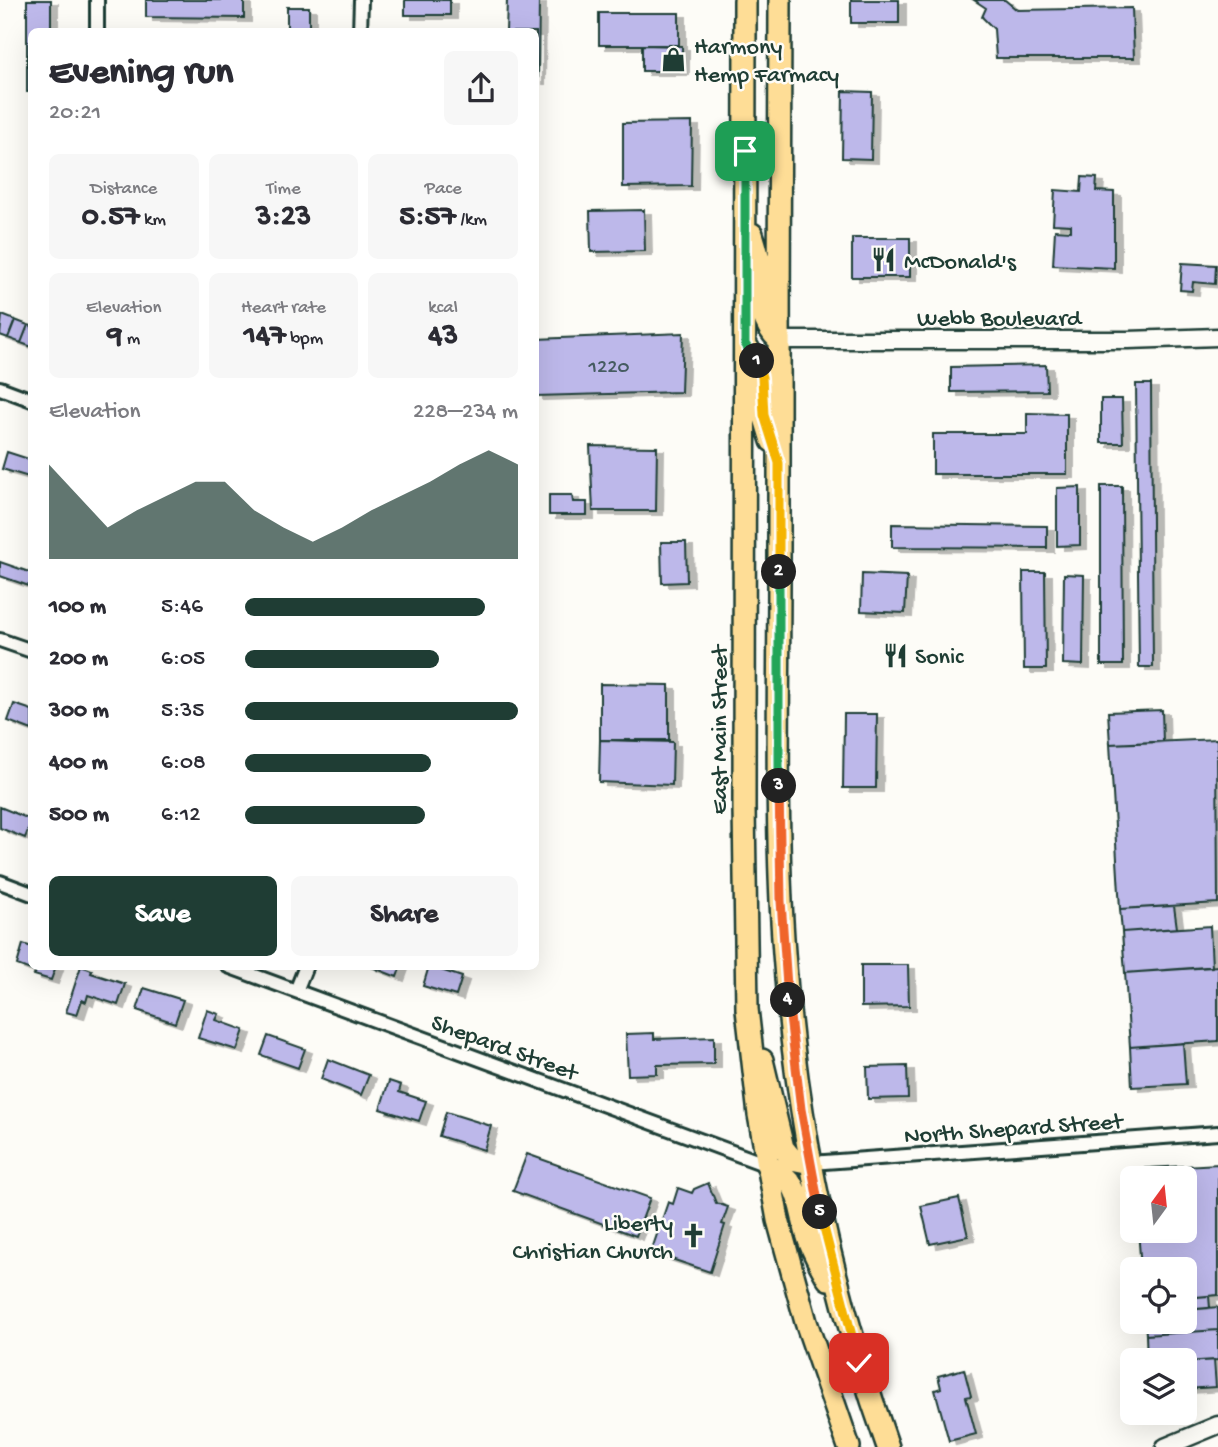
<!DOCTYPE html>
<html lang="en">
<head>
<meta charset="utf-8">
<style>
	:root { --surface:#fff; --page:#f7f7f7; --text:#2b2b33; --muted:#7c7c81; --accent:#1f3d34 }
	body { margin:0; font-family:"Gochi Hand",sans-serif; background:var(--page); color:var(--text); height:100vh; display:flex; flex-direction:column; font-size:26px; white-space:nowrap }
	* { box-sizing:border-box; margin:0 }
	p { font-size:23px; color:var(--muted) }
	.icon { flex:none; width:38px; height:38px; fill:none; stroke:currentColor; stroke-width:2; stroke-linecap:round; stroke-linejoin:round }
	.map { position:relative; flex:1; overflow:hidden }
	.sheet { position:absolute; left:28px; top:28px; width:511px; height:942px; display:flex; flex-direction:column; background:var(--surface); border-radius:10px; box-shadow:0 7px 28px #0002 }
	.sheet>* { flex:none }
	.needle { width:46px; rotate:15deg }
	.buttons { position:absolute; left:1120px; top:1166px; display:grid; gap:14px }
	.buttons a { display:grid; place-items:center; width:77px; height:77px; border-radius:10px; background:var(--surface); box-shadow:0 7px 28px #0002; font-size:35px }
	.pin { position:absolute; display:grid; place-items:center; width:60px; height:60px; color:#fff; margin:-30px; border-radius:14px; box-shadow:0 4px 10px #0006 }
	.km { position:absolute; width:35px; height:35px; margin:-18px; border-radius:50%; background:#222; color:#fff; font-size:19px; line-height:35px; text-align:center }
	.round { display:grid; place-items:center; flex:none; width:74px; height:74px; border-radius:10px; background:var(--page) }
	.summary { display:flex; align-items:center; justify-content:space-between; height:119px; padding:0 21px }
	h1 { font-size:38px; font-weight:700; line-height:52px }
	.stats { display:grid; grid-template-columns:repeat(3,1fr); gap:10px; height:119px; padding:7px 21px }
	.stats div { display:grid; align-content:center; border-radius:10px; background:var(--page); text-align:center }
	.stats b { font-size:30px; font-weight:700 }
	.stats small { font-size:19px; font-weight:400 }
	.stats p { font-size:19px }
	.chart { height:196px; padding:14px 21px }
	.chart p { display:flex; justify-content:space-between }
	.chart svg { width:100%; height:126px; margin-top:7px; fill:var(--accent); opacity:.7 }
	.button { display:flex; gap:14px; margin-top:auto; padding:14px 21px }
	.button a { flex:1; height:80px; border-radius:10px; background:var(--accent); color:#fff; font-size:28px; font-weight:700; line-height:80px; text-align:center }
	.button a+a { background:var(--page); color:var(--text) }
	ul { padding:0 21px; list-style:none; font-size:23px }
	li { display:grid; grid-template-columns:112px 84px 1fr; align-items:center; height:52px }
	li i { height:18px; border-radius:9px; background:var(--accent) }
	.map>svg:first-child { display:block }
</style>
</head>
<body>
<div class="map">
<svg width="1218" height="1447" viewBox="0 0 1218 1447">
	<defs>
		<filter id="shadow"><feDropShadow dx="7" dy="4" stdDeviation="0" flood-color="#0004"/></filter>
	</defs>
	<rect width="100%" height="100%" fill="#fdfcf7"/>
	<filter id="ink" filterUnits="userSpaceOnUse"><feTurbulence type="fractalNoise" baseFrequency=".0143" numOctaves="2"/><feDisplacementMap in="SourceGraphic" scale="14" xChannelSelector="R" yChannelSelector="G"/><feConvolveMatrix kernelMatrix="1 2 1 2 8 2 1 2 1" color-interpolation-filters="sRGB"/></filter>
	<g filter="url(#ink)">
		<!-- building -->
		<path fill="#bdb8ea" stroke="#1f3d34" stroke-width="2" filter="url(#shadow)" d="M27,0h24v32h-19v60h-5z
			M146,0h98v18l-98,-1z
			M405,0h45v15h-45z
			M507,0h32l-1,80h-2v-48h-30z
			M851,0h48v23h-48z
			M974,0h31l12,10 115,-2 2,50h-138l-2,-29 -12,-12 4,-9z
			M287,7h22v25h-22z
			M599,13h80v32h-80z
			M642,45l40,1v25h-40z
			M843,91l29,1 -1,67 -29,-1z
			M692,122l-1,64 -68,1v-64z
			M1082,177l15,1 -1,13 18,1v76l-61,-3 2,-35 16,1v-6l-18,-1 2,-34 26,2z
			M644,210l1,41 -54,1 -1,-41z
			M852,238h58v39h-58z
			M1182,263l34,2 -1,19 -22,-2 -1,9 -12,-1z
			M2,315l13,5 -7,18 -8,-3z
			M15,320l13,5 -7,18 -13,-5z
			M28,325l4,1v21l-11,-4z
			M683,333l-2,59 -145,4v-57z
			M1046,365l1,26 -96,1v-25z
			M1136,384h15l2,283h-14z
			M1101,399h21l1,44h-22z
			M1027,413l40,1v60h-134v-40h94z
			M590,446l67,1 -1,64h-63z
			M7,452l25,8v18l-30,-9z
			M1101,486h21l1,179h-22z
			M1080,487v58l-23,1v-58z
			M549,495h23l1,7h14v13h-38z
			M892,524l155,2v22l-155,-1z
			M661,542h25l1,40 -25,1z
			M0,562l32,11v14l-32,-11z
			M1023,572h22l1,97h-22z
			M862,574l45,2 -2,37 -44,-2z
			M1064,574l20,1 -1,90 -20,-1z
			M600,684l69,1v55h-69z
			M14,704l18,6v20l-24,-9z
			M1162,710l1,32 -53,2 -2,-32z
			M844,714h33l-1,74h-33z
			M1217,739l1,164 -98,6 -10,-165z
			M600,740l73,2 -1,43 -73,-3z
			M0,807l32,13 -7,18 -25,-10z
			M1174,906l3,22 -55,4 -2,-23z
			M1210,926l2,41 -87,6 -3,-41z
			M23,944l9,3v19h24l-5,14 -17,-5 2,-3 -19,-7z
			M861,965h47l1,41 -48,1z
			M81,966l11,4 -1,3 34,11 -7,21 -30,-10 -2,7 -4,-2 -5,15 -11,-3z
			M369,966h32l-4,11z
			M429,966l33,11 -6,19 -33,-10z
			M1218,966v75l-88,6 -5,-74z
			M144,988l39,12 -8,23 -38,-13z
			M207,1010l12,4 -3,6 28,10 -7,20 -39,-12z
			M654,1033v6l60,-2v27l-57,1v9l-29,1 -2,-41z
			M268,1036l37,13 -7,19 -37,-13z
			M1183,1043l3,41 -54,3 -2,-40z
			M328,1059l41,16 -8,20 -40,-16z
			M907,1066l1,32 -40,1 -1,-32z
			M389,1081l12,4 -2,7 27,9 -7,20 -39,-12z
			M446,1112l45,14 -7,24 -45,-14z
			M527,1154l123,44 -14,38 -123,-45z
			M1218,1164v131l-33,3v-29h-44l-3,-39h47v-52h-51l-1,-9z
			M708,1183l8,20 12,4 -6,17 3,1 -15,47 -59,-20 17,-50 5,2 5,-16 14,5 2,-4z
			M959,1198l9,38 -38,8 -9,-38z
			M1209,1296l1,12 -25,2v-12z
			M1218,1307v23l-72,5 -1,-14h40v-11z
			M1218,1330v30l-33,2v-2h-38l-1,-25z
			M1214,1360l2,27 -31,2v-27z
			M964,1369l7,27 -5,1 10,37 -27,7 -14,-51 6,-2 -3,-12z"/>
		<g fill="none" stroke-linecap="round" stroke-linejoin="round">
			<defs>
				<path id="minor" d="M97,32v-32
					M360,32l1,-32
					M0,388l32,12
					M0,640l32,11
					M0,882l32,12
					M228,966l539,199
					M296,991l10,-25
					M811,1163l407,-30"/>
				<path id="tertiary" d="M779,340h349l90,-3
					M1165,1447l53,-22"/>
				<path id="primary" d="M745,0l-1,808 3,201 12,106 19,105 28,102 43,125
					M780,0c-1,191 -1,381 -1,572 0,127 -4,255 5,381 12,169 47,335 104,494
					M752,234c4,13 8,25 9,39 1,27 -3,47 18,67
					M746,345l13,23 5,47 8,26
					M762,1060l21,88 9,11 19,4
					M767,1165c34,15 31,38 40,69 4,16 13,30 21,45"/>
			</defs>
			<!-- minor casing -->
			<use href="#minor" stroke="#1f3d34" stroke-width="18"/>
			<!-- tertiary casing -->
			<use href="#tertiary" stroke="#1f3d34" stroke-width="21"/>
			<!-- primary casing -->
			<use href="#primary" stroke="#1f3d34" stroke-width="26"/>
			<!-- minor -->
			<use href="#minor" stroke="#fdfcf7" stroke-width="12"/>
			<!-- tertiary -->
			<use href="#tertiary" stroke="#fdfcf7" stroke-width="16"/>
			<!-- primary -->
			<use href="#primary" stroke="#fedd96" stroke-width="21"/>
		</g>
	</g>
	<g fill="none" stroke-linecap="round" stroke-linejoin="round" filter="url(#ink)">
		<defs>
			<path id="split-1" d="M745,151v193l12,17"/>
			<path id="split-2" d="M757,361l5,16 2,38 15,48v109"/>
			<path id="split-3" d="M779,572v214"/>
			<path id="split-4" d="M779,786l2,115 7,99"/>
			<path id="split-5" d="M788,1000l13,109 19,103"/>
			<path id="split-6" d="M820,1212l39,151"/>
		</defs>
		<!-- split-1 casing -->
		<use href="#split-1" stroke="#fff" stroke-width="14"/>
		<!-- split-2 casing -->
		<use href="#split-2" stroke="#fff" stroke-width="14"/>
		<!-- split-3 casing -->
		<use href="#split-3" stroke="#fff" stroke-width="14"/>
		<!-- split-4 casing -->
		<use href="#split-4" stroke="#fff" stroke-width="14"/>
		<!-- split-5 casing -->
		<use href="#split-5" stroke="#fff" stroke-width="14"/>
		<!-- split-6 casing -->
		<use href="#split-6" stroke="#fff" stroke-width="14"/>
		<!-- split-1 -->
		<use href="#split-1" stroke="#22a559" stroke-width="9"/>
		<!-- split-2 -->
		<use href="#split-2" stroke="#f5b400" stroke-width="9"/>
		<!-- split-3 -->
		<use href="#split-3" stroke="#22a559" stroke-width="9"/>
		<!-- split-4 -->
		<use href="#split-4" stroke="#f0652b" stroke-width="9"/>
		<!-- split-5 -->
		<use href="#split-5" stroke="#f0652b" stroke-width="9"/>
		<!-- split-6 -->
		<use href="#split-6" stroke="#f5b400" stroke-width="9"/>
	</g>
	<!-- icons -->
	<defs>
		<symbol id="shop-bare" viewBox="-9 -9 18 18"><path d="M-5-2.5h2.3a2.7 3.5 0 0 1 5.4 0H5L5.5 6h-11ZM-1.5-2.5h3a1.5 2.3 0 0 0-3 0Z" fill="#1f3d34" stroke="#fdfcf7" stroke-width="2.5" paint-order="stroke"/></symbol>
		<symbol id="restaurant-bare" viewBox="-9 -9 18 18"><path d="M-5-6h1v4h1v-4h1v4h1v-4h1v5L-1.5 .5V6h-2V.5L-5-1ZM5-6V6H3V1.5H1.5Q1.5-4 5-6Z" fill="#1f3d34" stroke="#fdfcf7" stroke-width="2.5" paint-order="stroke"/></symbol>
		<symbol id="church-bare" viewBox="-9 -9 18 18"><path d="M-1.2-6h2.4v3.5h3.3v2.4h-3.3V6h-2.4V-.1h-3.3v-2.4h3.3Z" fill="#1f3d34" stroke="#fdfcf7" stroke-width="2.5" paint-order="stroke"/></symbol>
	</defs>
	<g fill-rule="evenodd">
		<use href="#shop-bare" x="656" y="42" width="35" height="35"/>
		<use href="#restaurant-bare" x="866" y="242" width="35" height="35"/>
		<use href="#restaurant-bare" x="878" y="638" width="35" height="35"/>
		<use href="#church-bare" x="676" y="1218" width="35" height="35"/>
	</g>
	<g text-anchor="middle" stroke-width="5" stroke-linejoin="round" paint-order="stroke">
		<!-- number labels -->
		<g font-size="21" fill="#465c62">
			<text x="609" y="372">1220</text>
		</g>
		<!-- poi labels -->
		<g font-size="24" fill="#1f3d34" stroke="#fdfcf7" text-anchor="start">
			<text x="694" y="53">Harmony<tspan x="694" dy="28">Hemp Farmacy</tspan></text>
			<text x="904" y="268">McDonald's</text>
			<text x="915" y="663">Sonic</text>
			<text x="673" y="1230" text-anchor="end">Liberty<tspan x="673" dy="28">Christian Church</tspan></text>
		</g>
		<!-- street labels -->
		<g font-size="24" fill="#1f3d34" stroke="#fdfcf7">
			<text x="999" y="325">Webb Boulevard</text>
			<text transform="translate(718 730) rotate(-90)" y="8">East Main Street</text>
			<text transform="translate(505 1046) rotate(20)" y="8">Shepard Street</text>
			<text transform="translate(1013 1127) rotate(-4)" y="8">North Shepard Street</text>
		</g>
	</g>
</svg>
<div class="buttons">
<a><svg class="needle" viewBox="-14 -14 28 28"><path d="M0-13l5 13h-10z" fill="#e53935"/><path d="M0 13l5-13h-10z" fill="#7c7c81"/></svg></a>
<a><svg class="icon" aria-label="locate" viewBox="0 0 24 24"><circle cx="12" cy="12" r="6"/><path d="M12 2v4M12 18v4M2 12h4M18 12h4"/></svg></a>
<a><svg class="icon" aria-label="layers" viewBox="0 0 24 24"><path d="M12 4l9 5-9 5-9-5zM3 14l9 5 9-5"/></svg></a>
</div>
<div class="pin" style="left:745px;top:151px;background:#1e9e55"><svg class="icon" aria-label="arrive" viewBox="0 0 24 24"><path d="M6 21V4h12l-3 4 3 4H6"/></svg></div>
<div class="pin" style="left:859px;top:1363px;background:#d93025"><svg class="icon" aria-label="check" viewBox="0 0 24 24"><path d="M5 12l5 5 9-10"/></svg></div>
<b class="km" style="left:757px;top:361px">1</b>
<b class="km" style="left:779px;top:572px">2</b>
<b class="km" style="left:779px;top:786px">3</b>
<b class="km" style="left:788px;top:1000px">4</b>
<b class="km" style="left:820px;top:1212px">5</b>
<section class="sheet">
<div class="summary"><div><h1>Evening run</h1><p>20:21</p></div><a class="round"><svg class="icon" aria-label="share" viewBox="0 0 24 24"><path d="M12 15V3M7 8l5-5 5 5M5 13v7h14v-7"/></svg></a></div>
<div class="stats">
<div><p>Distance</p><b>0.57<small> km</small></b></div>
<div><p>Time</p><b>3:23</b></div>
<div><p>Pace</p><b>5:57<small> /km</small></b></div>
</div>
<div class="stats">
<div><p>Elevation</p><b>9<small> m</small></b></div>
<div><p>Heart rate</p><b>147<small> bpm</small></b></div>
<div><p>kcal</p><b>43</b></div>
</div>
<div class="chart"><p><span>Elevation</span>228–234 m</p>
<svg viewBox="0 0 160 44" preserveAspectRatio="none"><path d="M0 44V11L10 22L20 33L30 27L40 22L50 17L60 17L70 27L80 33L90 38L100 33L110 27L120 22L130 17L140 11L150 6L160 11V44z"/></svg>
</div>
<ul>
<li><b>100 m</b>5:46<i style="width:88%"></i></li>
<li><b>200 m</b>6:05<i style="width:71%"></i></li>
<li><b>300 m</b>5:35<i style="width:100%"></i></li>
<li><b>400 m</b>6:08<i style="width:68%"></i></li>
<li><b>500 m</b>6:12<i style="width:66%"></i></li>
</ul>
<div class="button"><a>Save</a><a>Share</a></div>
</section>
</div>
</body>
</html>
